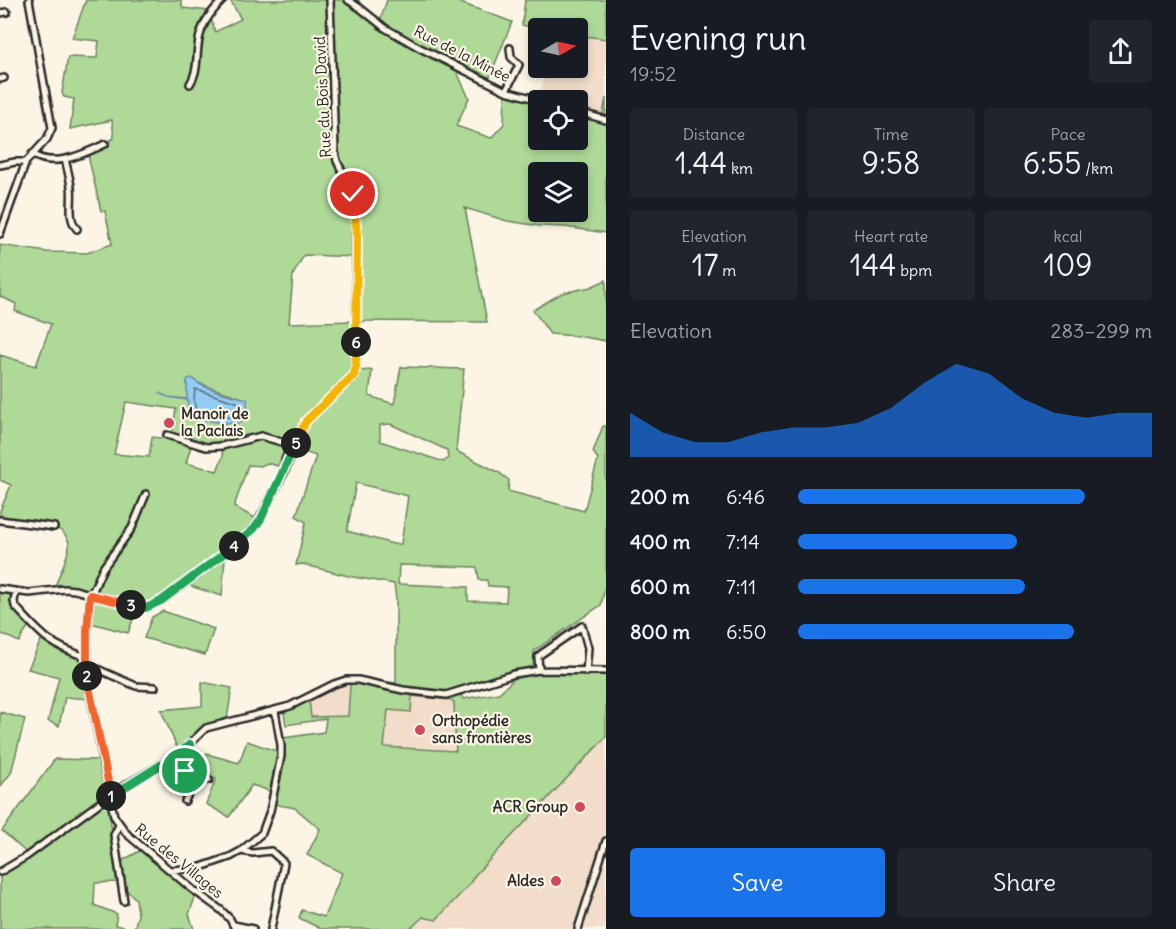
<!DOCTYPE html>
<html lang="en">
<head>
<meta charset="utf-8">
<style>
	:root { --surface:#171b24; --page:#20242c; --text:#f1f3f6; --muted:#9ea1a6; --accent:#1a73e8 }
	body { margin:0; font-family:Delius,sans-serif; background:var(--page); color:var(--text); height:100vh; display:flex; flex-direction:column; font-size:22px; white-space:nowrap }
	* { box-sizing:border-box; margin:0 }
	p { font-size:20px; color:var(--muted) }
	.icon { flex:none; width:33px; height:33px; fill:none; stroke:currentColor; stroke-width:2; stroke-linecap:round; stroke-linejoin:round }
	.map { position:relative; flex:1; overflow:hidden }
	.panel { display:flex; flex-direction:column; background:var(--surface); width:570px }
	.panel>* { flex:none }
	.needle { width:39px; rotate:81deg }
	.controls { position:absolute; left:528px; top:18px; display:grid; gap:12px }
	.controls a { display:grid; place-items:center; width:60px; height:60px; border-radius:6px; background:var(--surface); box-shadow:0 3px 9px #0003; font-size:30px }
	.pin { position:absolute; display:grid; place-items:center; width:51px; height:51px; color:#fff; margin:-26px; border:3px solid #fff; border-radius:50%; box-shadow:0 2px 6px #0007 }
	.km { position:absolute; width:30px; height:30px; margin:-15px; border-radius:50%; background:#222; color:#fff; font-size:16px; line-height:30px; text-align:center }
	.round { display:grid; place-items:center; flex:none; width:63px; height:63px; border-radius:6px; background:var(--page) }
	.head { display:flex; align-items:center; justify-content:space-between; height:102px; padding:0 24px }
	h1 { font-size:33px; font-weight:600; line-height:45px }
	.figures { display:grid; grid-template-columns:repeat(3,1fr); gap:9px; height:102px; padding:6px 24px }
	.figures div { display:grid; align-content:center; border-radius:6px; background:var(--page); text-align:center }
	.figures b { font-size:30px; font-weight:600 }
	.figures small { font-size:16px; font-weight:400 }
	.figures p { font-size:16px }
	.chart { height:168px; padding:12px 24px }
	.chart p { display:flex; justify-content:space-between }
	.chart svg { width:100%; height:108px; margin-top:6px; fill:var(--accent); opacity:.7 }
	.action { display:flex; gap:12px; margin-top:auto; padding:12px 24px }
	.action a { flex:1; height:69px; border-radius:6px; background:var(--accent); color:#fff; font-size:24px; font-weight:600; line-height:69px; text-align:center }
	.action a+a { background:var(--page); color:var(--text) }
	ul { padding:0 24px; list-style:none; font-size:20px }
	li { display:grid; grid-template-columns:96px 72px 1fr; align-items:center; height:45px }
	li i { height:15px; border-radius:8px; background:var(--accent) }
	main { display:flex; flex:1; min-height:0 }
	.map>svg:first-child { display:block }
</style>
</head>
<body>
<main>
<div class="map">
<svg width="606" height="929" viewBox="0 0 606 929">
	<rect width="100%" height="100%" fill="#fcf5e5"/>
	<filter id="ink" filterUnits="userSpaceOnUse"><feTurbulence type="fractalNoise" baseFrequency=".0167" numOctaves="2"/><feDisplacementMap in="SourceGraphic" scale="12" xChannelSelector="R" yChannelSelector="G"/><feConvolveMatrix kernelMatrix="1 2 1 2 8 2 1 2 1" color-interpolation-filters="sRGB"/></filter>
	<g filter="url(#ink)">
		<!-- built -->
		<path fill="#f1ddca" d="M578,35l28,4v59l-3,17 -25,-6v-9l-38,-1 5,-31h33z
			M345,677l5,9 -2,30 -37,1 -2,-17 -4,-7 27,-13z
			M412,696l39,4 3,3 2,48 -72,-4 4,-37z
			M606,737v192h-196l13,-12 13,2 33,-34 6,-10z"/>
		<!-- green -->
		<path fill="#aed997" stroke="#6c8261" stroke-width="1.5" fill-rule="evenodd" d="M86,0h95l2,8 26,3 6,21 26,-13 -11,-19h129l-3,9 22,17 9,-26h66l59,22 -23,57 -30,-15 -3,6 13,28 -13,28 35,12 13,-14 1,-30 5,-4 35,10h-7v40h40v-31l25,5 3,-16v135l-41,-6 -25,-1 -33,-5 -42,-13 22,114 -130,-1v-64l-53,-2 -11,20 -4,48 63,-2 2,46 3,4 15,-1 -3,26 25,8 7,-37 63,2 -8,82 42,21 11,8 -1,11 76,20 14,-52 -5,-7 10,-26h3v157l-5,22 -67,46 -1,17 -24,5 -50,17 4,9 36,-6 18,-17 37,-3 52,2v62l-131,138 -6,10 -33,35 -13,-3 -13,12h-89l-22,-11 3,-8 22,7 18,-44 -35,-18 13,-26 -25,-21 -22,-4 2,-11 -23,-8 -23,32 -23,-13 10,-25 -16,-6 7,-19 32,9 8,-22 32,11 6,-1 -1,-13 40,-6 2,-13 -40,6 -2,-12 25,-13 2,17 37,-1 2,-30 -5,-9 51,6v-84l-2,-15 -46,-8 -46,-12 -6,1 10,-43 -10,-6 20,-60 -15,-5 1,-3 -10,-4 -7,19 -5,-2 -2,5 -11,-3 -6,3 -13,-1 -14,42 23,12 -30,29 -61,47 -15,8 -13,2 -10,28 -37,-10 4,-33 -39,-6c3,-10 14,-31 13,-40 -3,-24 -50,-24 -69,-27v-6l11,-26 -11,-5v-125l36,11 15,-42 -36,-13 1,-7 -16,-8v-51l47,7 40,1 25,-9 -7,-33h-4l-13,-56 26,-17 -2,-18 -42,9 4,-30 -10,-2 -2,-4 6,-36 29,1 2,-17 -27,-3zM538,172h40v40h-40zM187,382h8l51,17 2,15 -9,9h-17l-35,-38zM126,402l50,7 -5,30 -19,-2 -3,20 -35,-3zM390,424l57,26 1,8 -4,4 -64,-21v-16zM192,443l17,3h12l2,10 -6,15 -31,-8zM356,483l52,13 -7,48h-8l-46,-13zM399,565l78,2 2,13h8l1,6 19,1 -1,15 -38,-1v-14l-70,-3zM412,696l39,4 3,3 2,48 -72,-4 4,-37 23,2z
			M525,0h81v39l-28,-4v-7l-40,1 -16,-4z
			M606,280v61l-28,-5 -28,-2 -17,-24 29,-17 29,-6z
			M225,558l-3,38 -32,-10z
			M0,592l10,2 1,11 18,20 -10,17 -19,-9z
			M163,611l51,18 -9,26 -61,-17 8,-21z
			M42,638l6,6 35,16 6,39 -24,-2 -6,29 -11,-5 11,-44 -31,-8z
			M202,682l30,6 -5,31 -22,7 -27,24 -17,-40 41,-4z
			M0,712l25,7 -14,54 -11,14z
			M55,759l43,1 11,49 10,73 -24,1 -1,22 23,9 -2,11 16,4h-131v-54l31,-18 -29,-26z
			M143,849l53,46 -7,19 5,15h-60l4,-14 -2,-16 -13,-12 -3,-25z"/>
		<!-- water -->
		<path fill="#94cdf4" stroke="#6a8ca4" stroke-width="1.5" d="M192,378c9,11 40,17 55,21l1,15 -9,9h-17l-30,-6 -4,-3v-14c-10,-2 -21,-1 -29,-7l9,4 19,2v-17l1,-3z"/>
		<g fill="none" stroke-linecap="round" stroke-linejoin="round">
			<!-- shore -->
			<path stroke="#556c7b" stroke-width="1.5" d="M195,389l44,14 2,9 -5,5h-13l-27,-5 -2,-13z"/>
			<!-- stream -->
			<path stroke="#6a8ca4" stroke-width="1.5" d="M0,928l1,1"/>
			<defs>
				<path id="minor" d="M348,0l12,8 25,20 35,20 86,43 33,9
					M0,13l7,-1
					M0,79l4,-1
					M190,84c8,-13 6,-23 8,-38 2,-20 11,-32 25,-46
					M506,91l13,-26 -8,-8 -1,-9
					M578,112l28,8
					M32,154c22,15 51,0 73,-10
					M65,159c2,9 5,19 6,28 2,14 -4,31 6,42
					M0,165l15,-3h11
					M0,234l26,-72 21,-23 5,-11 -23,-128
					M167,435l39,12 16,-1 39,-10 34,10
					M285,460l6,-15
					M146,494l-14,34 -29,40 -12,27 -4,36 1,52 22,114 4,19 13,18 65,55 29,21 9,9 5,10
					M0,520l54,7
					M0,589l29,4 36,-4 10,1 62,17 9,1 15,-7 62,-46 31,-26 30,-56 22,-52 48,-46 2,-8v-145l-3,-28 -16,-33 -2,-9 -5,-152
					M16,592l-2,9 1,5c26,28 33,39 71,51
					M86,664l50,22 19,1
					M539,670l-1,-13 3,-3 41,-28 6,22 -2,24
					M196,776l13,4
					M185,801l11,-25 -11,-5 6,-19 -1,-8
					M119,825l-5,10 10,66
					M241,851l12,2 18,-2 13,12 -13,66
					M171,870l27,-2 32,-11 11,-6 21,-18 8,-22 11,-55v-11l-6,-34
					M0,872l27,-16 90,-66 62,-36 27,-26 84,-22 44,-22 12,-4h12l45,10 43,5 68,-21 25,-4 67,1
					M234,925l19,4
					M578,929l28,-88"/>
			</defs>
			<!-- minor casing -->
			<use href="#minor" stroke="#2b2b2b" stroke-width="10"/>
			<!-- minor -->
			<use href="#minor" stroke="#fcf5e5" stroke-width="5"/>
		</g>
	</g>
	<g fill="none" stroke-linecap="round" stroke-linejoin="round" filter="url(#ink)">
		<defs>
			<path id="split-1" d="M111,796l67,-42 12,-10 1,8 -6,19"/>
			<path id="split-2" d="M87,676l24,120"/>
			<path id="split-3" d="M87,676v-45l3,-36 41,10"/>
			<path id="split-4" d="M131,605l15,3 15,-7 73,-55"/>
			<path id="split-5" d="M234,546l20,-17 7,-10 35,-76"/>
			<path id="split-6" d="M296,443l10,-22 48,-46 2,-8v-25"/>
			<path id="split-7" d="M353,194l4,41 -1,107"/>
		</defs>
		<!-- split-1 casing -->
		<use href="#split-1" stroke="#fff" stroke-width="12"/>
		<!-- split-2 casing -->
		<use href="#split-2" stroke="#fff" stroke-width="12"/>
		<!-- split-3 casing -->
		<use href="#split-3" stroke="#fff" stroke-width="12"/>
		<!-- split-4 casing -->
		<use href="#split-4" stroke="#fff" stroke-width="12"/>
		<!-- split-5 casing -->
		<use href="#split-5" stroke="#fff" stroke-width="12"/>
		<!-- split-6 casing -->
		<use href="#split-6" stroke="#fff" stroke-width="12"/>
		<!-- split-7 casing -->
		<use href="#split-7" stroke="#fff" stroke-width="12"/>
		<!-- split-1 -->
		<use href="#split-1" stroke="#22a559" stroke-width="8"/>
		<!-- split-2 -->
		<use href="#split-2" stroke="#f0652b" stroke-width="8"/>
		<!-- split-3 -->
		<use href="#split-3" stroke="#f0652b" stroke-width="8"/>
		<!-- split-4 -->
		<use href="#split-4" stroke="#22a559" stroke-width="8"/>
		<!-- split-5 -->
		<use href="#split-5" stroke="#22a559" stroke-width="8"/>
		<!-- split-6 -->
		<use href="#split-6" stroke="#f5b400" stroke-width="8"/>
		<!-- split-7 -->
		<use href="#split-7" stroke="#f5b400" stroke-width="8"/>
	</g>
	<!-- markers -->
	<g fill="#d1495b" stroke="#fcf5e5" stroke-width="2">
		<circle cx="169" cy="423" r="6"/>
		<circle cx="420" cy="730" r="6"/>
		<circle cx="580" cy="807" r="6"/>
		<circle cx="556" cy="881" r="6"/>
	</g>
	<g text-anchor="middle" stroke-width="4.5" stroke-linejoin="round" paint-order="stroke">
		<!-- street labels -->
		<g font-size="15" fill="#2b2b2b" stroke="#fcf5e5">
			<text transform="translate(462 54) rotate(27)" y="5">Rue de la Minée</text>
			<text transform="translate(323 97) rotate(-93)" y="5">Rue du Bois David</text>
			<text transform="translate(179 861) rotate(39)" y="5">Rue des Villages</text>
		</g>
		<!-- poi labels -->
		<g font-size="15" font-weight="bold" fill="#2b2b2b" stroke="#fcf5e5" text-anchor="start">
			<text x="181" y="419">Manoir de<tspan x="181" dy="17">la Paclais</tspan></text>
			<text x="432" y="726">Orthopédie<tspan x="432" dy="17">sans frontières</tspan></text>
			<text x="568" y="812" text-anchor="end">ACR Group</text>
			<text x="544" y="886" text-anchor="end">Aldes</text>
		</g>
	</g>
</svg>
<div class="controls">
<a><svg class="needle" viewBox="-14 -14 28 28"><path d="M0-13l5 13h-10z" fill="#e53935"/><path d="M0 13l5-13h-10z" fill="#9ea1a6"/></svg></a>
<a><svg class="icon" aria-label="locate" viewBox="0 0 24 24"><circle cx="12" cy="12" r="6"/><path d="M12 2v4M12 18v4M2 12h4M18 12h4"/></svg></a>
<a><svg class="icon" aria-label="layers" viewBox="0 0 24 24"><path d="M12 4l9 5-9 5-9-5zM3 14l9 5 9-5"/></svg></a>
</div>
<div class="pin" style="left:185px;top:771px;background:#1e9e55"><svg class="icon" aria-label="arrive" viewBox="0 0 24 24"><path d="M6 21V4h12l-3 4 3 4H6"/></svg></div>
<div class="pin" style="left:353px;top:194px;background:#d93025"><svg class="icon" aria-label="check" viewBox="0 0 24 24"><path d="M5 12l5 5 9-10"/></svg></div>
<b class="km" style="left:111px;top:796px">1</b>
<b class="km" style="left:87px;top:676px">2</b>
<b class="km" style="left:131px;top:605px">3</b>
<b class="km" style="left:234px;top:546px">4</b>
<b class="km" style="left:296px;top:443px">5</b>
<b class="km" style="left:356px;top:342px">6</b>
</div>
<section class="panel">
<div class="head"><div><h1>Evening run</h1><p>19:52</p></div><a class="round"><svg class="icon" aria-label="share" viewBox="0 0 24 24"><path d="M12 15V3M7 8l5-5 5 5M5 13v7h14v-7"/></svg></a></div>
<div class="figures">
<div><p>Distance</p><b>1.44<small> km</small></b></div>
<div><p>Time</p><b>9:58</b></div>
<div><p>Pace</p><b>6:55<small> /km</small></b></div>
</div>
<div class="figures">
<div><p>Elevation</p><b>17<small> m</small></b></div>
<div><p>Heart rate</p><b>144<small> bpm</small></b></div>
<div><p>kcal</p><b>109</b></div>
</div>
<div class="chart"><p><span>Elevation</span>283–299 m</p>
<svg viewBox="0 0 160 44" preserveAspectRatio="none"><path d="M0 44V26L10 34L20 38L30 38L40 34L50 32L60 32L70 30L80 24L90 14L100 6L110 10L120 20L130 26L140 28L150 26L160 26V44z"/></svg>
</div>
<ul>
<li><b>200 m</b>6:46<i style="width:81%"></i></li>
<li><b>400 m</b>7:14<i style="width:62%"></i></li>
<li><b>600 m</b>7:11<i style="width:64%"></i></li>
<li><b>800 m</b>6:50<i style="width:78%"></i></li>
</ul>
<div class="action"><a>Save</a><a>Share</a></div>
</section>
</main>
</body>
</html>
